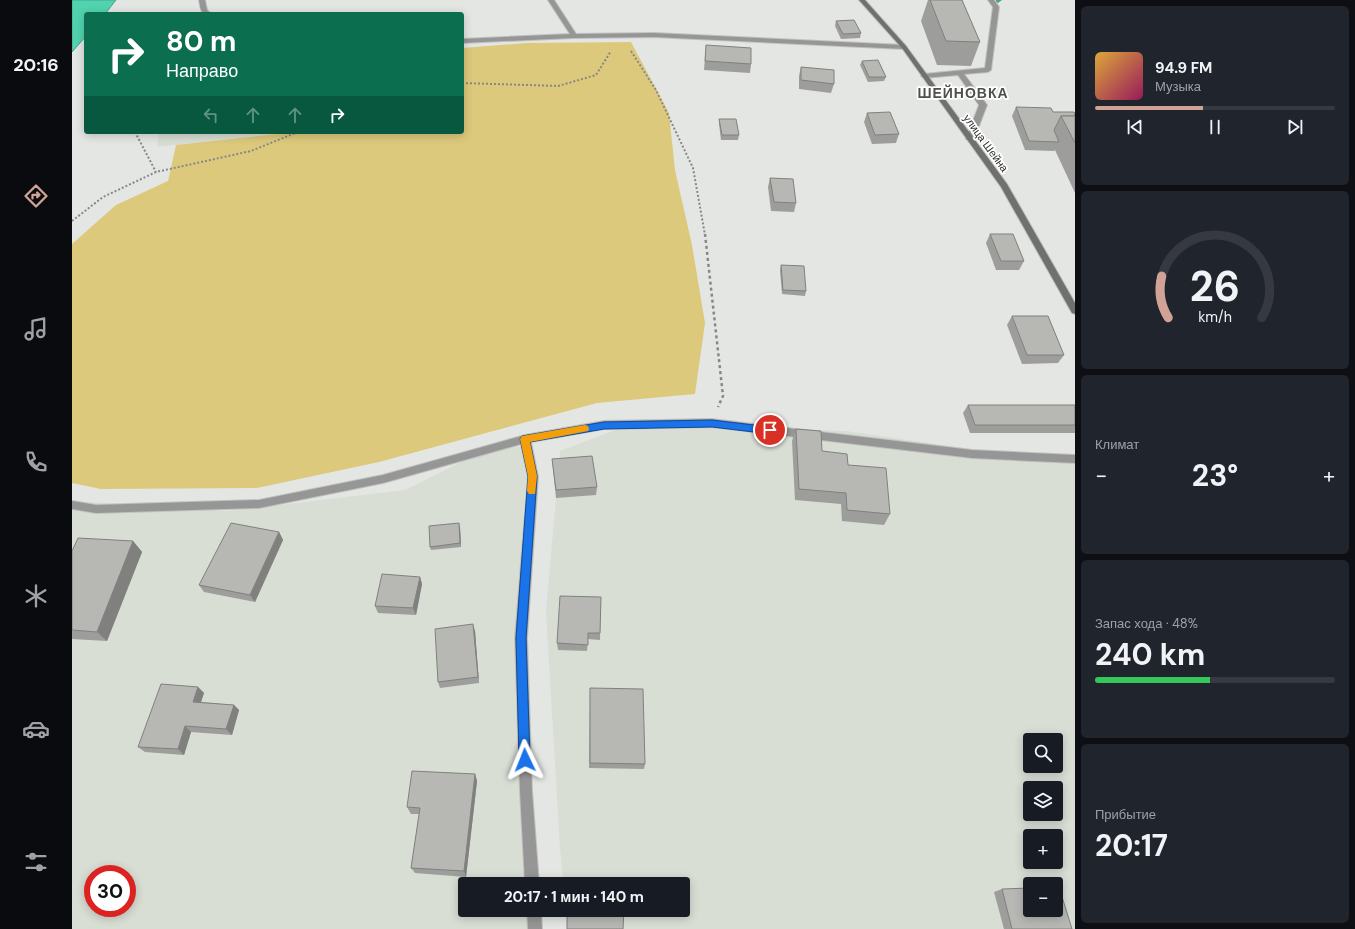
<!DOCTYPE html>
<html lang="ru">
<meta charset="utf-8">
<style>
body{margin:0;font-family:"DM Sans",sans-serif;background:#20242c;color:#f1f3f6;height:100vh;display:flex;flex-direction:column;font-size:15px;white-space:nowrap}
*{box-sizing:border-box;margin:0}
p{font-size:13px;color:#9ea1a6}
.icon{flex:none;width:22px;height:22px;fill:none;stroke:currentColor;stroke-width:2;stroke-linecap:round;stroke-linejoin:round}
.map{position:relative;flex:1;overflow:hidden}
.panel{display:flex;flex-direction:column;gap:6px;padding:6px;background:#0d0f14;width:280px}
.panel>*{flex:none}
.top-card{position:absolute;left:12px;top:12px;width:380px;height:122px;border-radius:4px;box-shadow:0 2px 10px #0003;background:#0b6e4f;color:#fff;overflow:hidden}
.fabs{position:absolute;left:951px;top:733px;display:grid;gap:8px}
.fabs a{display:grid;place-items:center;width:40px;height:40px;border-radius:4px;background:#171b24;box-shadow:0 2px 10px #0003;font-size:20px}
.speed{position:absolute;left:12px;top:865px;display:flex;gap:8px;font-size:20px;font-weight:700;text-align:center}
.speed>*{display:grid;place-content:center;width:52px;height:52px;border-radius:50%;background:#171b24;box-shadow:0 2px 10px #0003;line-height:1}
.speed .limit{border:6px solid #d22;background:#fff;color:#111}
.pin{position:absolute;display:grid;place-items:center;width:34px;height:34px;color:#fff;margin:-17px;border:2px solid #fff;border-radius:50%;box-shadow:0 1px 4px #0007}
.me{position:absolute;width:44px;margin:-22px;rotate:358deg;stroke-linejoin:round;filter:drop-shadow(0 0 3px #0008)}
.turn{display:flex;align-items:center;gap:14px;height:84px;padding:0 16px;font-size:18px}
.turn .icon{width:52px;height:52px;stroke-width:2.5}
.turn b{display:block;font-size:28px;line-height:34px}
.lanes{display:flex;align-items:center;height:38px;padding:0 16px;background:#0003;justify-content:center;gap:20px;direction:ltr}
.lanes .off{opacity:.35}
.big{font-size:30px;font-weight:700;line-height:1.1}
.panel .widget{flex:1;display:flex;flex-direction:column;justify-content:center;gap:6px;min-width:0;padding:0 14px;border-radius:6px;background:#20242c}
.panel .dial{align-items:center;gap:0}
.dial svg{height:104px;overflow:visible;fill:none;stroke:#363941;stroke-width:7;stroke-linecap:round;text-anchor:middle}
.dial text{fill:#f1f3f6;stroke:none}
.song{display:flex;align-items:center;gap:12px}
.cover{width:48px;height:48px;border-radius:6px;background:linear-gradient(135deg,hsl(40 70% 55%),hsl(330 70% 35%))}
.played{height:4px;border-radius:2px;background:linear-gradient(90deg,#d1a396 45%,#363941 45%)}
.keys{display:flex;justify-content:space-around;direction:ltr}
.heat{display:flex;justify-content:space-between;align-items:center;font-size:22px;direction:ltr}
.charge{height:6px;border-radius:3px;background:linear-gradient(90deg,#34c759 48%,#363941 0)}
.trip{position:absolute;left:386px;top:877px;width:232px;height:40px;border-radius:4px;background:#171b24;box-shadow:0 2px 10px #0003;font-weight:700;line-height:40px;text-align:center}
main{display:flex;flex:1;min-height:0}
.tab-bar{display:flex;flex-direction:column;width:72px;justify-content:space-around;align-items:center;background:#090b0e;color:#9ea1a6}
.tab-bar .icon{width:28px;height:28px}
.tab-bar .selected{color:#d1a396}
.tab-bar b{font-size:18px;color:#f1f3f6}
.map>svg:first-child{display:block}
</style>
<main>
<nav class="tab-bar">
<b>20:16</b>
<svg class="icon selected" aria-label="directions" viewBox="0 0 24 24"><path d="M12 3l9 9-9 9-9-9zM9 14v-3h6M13 9l2 2-2 2"/></svg>
<svg class="icon" aria-label="music" viewBox="0 0 24 24"><path d="M9 18V5l10-2v13"/><circle cx="6" cy="18" r="3"/><circle cx="16" cy="16" r="3"/></svg>
<svg class="icon" aria-label="phone" viewBox="0 0 24 24"><path d="M5 4h4l2 5-3 2q2 4 5 5l2-3 5 2v4C11 20 4 13 5 4z"/></svg>
<svg class="icon" aria-label="climate" viewBox="0 0 24 24"><path d="M12 3v18M4 7l16 10M4 17L20 7"/></svg>
<svg class="icon" aria-label="car" viewBox="0 0 24 24"><path d="M5 17H2v-5l4-1 3-4h7l3 4 3 1v5h-3M9 17h6M6 11h13"/><circle cx="7" cy="17" r="2"/><circle cx="17" cy="17" r="2"/></svg>
<svg class="icon" aria-label="filters" viewBox="0 0 24 24"><path d="M4 7h16M4 17h16"/><circle cx="9" cy="7" r="2"/><circle cx="15" cy="17" r="2"/></svg>
</nav>
<div class="map">
<svg width="1003" height="929" viewBox="0 0 1003 929">
<rect width="100%" height="100%" fill="#e4e6e3"/>
<!-- built -->
<g fill="#d8ded4" fill-rule="evenodd">
<polygon points="87,132 222,132 85,147"/>
<path d="M559,424L774,431L1003,464V929H496L494,910H611V884H492L488,849L474,612L488,451ZM958,740H984V766H958ZM958,788H984V814H958ZM958,836H984V862H958ZM958,884H984V910H958Z"/>
<path d="M459,446L455,593L461,884H393V910H461L462,929H0V501L156,511L333,490L415,449ZM21,874H55V908H21Z"/>
</g>
<!-- green -->
<polygon fill="#ddc97c" points="559,42 597,113 603,170 620,245 633,323 623,394 525,403 307,462 185,488 29,489 0,483 0,244 44,205 96,181 104,145 222,132 390,132 390,48 455,43"/>
<!-- water -->
<polygon fill="#52d3af" stroke="#48a389" points="0,0 44,0 33,14 14,14 14,36 0,52"/>
<g fill="none" stroke-linecap="round" stroke-linejoin="round">
<!-- stream -->
<polygon fill="#48a389" fill-rule="evenodd" points="924,0 930,0 926,3 924,2"/>
<!-- lane casing -->
<g stroke="#c0c2bf" stroke-width="2">
<polygon id="lane" points="916,0 922,0 927,7 919,70 916,72 892,74 915,105 902,139 898,141 894,139 907,105 886,75 852,78 849,76 852,74 913,68 921,7"/>
</g>
<!-- street casing -->
<g stroke="#c0c2bf" stroke-width="2">
<g id="street">
<path d="M127,0H133L135,10L139,14C128,14 129,10 127,0Z"/>
<polygon points="476,0 482,0 504,34 582,33 832,45 835,47 832,49 582,37 502,38 390,43 390,39 498,34"/>
<polygon points="640,419 900,450 1003,455 1003,463 900,458 640,427 532,429 459,442 466,477 455,638 460,791 467,884 453,884 448,791 443,638 456,477 449,444 311,483 187,508 24,513 0,509 0,501 24,505 187,500 311,475 453,435 532,421"/>
<polygon points="455,910 469,910 470,929 456,929"/>
</g>
</g>
<!-- secondary casing -->
<g stroke="#c0c2bf" stroke-width="2">
<polygon id="secondary" points="787,0 793,0 834,46 935,184 1003,303 1003,314 1000,313 929,187 830,48"/>
</g>
<!-- path-far1 -->
<g stroke="#878886" stroke-width="2" stroke-dasharray="2 2" stroke-linecap="butt">
<polyline points="559,51 584,90 621,168 633,235"/>
<polyline points="390,83 486,86 524,75 539,51"/>
<polyline points="63,132 84,172"/>
<polyline points="0,221 31,197 84,172 179,151 226,132"/>
</g>
<!-- path -->
<polyline stroke="#878886" stroke-width="2.5" stroke-dasharray="3 3" stroke-linecap="butt" points="633,234 651,396 646,407"/>
<!-- lane -->
<use href="#lane" fill="#959695" fill-rule="evenodd"/>
<!-- street -->
<use href="#street" fill="#959695" fill-rule="evenodd"/>
<!-- secondary -->
<use href="#secondary" fill="#6f716f" fill-rule="evenodd"/>
</g>
<!-- wall -->
<g fill="#9d9d9b">
<polygon points="856,0 890,0 908,42 899,66 865,65 849,21"/>
<polygon points="764,21 789,33 788,38 769,39 763,26"/>
<polygon points="634,45 679,64 678,73 632,70"/>
<polygon points="790,61 814,77 812,81 796,82 788,65"/>
<polygon points="729,67 762,84 759,93 727,89 727,76"/>
<polygon points="944,107 1003,115 1003,193 983,150 982,151 953,150 940,116"/>
<polygon points="795,113 827,134 824,143 800,144 792,122"/>
<polygon points="647,119 667,135 666,140 649,140 647,124"/>
<polygon points="698,178 724,203 722,212 699,211 696,187"/>
<polygon points="918,234 952,261 947,270 924,270 914,243"/>
<polygon points="709,265 734,291 733,296 710,294 708,270"/>
<polygon points="940,316 992,355 986,363 950,364 935,325"/>
<polygon points="896,405 1003,405 1003,433 898,433 891,413"/>
<polygon points="724,429 750,451 776,465 818,514 812,525 770,521 769,504 723,500 720,441"/>
<polygon points="480,459 525,487 524,495 484,498"/>
<polygon points="388,527 389,547 359,550 358,547"/>
<polygon points="207,532 211,540 183,602 132,592 127,585"/>
<polygon points="61,541 70,552 35,641 0,639 0,551"/>
<polygon points="348,577 350,584 344,615 306,613 303,606"/>
<polygon points="529,597 528,640 516,639 515,651 486,650 485,643"/>
<polygon points="403,631 407,683 368,688 366,682"/>
<polygon points="126,687 132,693 129,702 162,705 167,710 160,735 119,732 112,755 73,752 66,747"/>
<polygon points="518,688 573,764 572,769 517,768"/>
<polygon points="403,774 405,781 394,877 343,873 339,868 347,814 339,814 335,807"/>
<polygon points="930,889 1000,929 932,929 922,892"/>
</g>
<!-- shaded-wall -->
<g fill="#80807e">
<polygon points="387,523 388,527 389,547 388,543"/>
<polygon points="207,532 211,540 183,602 178,595"/>
<polygon points="61,541 70,552 35,641 25,632"/>
<polygon points="348,577 350,584 344,615 341,608"/>
<polygon points="401,624 403,631 407,683 406,677"/>
<polygon points="126,687 132,693 127,708 121,702"/>
<polygon points="162,705 167,710 160,735 154,729"/>
<polygon points="113,726 119,732 112,755 106,749"/>
<polygon points="403,774 405,781 394,877 392,871"/>
</g>
<!-- building -->
<g fill="#b7b7b4" stroke="#80807e">
<polygon points="858,0 890,0 908,42 874,41"/>
<polygon points="782,20 789,33 771,34 764,21"/>
<polygon points="634,45 679,48 679,64 633,61"/>
<polygon points="806,60 814,77 797,77 790,61"/>
<polygon points="729,67 762,70 762,84 729,80"/>
<polygon points="944,107 979,108 981,112 1002,112 1003,116 989,116 982,130 987,142 957,141"/>
<polygon points="818,112 827,134 803,135 795,113"/>
<polygon points="989,116 1003,116 1003,143"/>
<polygon points="647,119 664,119 667,135 650,135"/>
<polygon points="698,178 721,179 724,203 702,202"/>
<polygon points="918,234 941,234 952,261 929,261"/>
<polygon points="709,265 732,266 734,291 711,290"/>
<polygon points="940,316 976,316 992,355 955,355"/>
<polygon points="896,405 1003,405 1003,425 903,425"/>
<polygon points="724,429 749,431 750,451 775,454 776,465 814,468 818,514 775,510 774,493 727,489"/>
<polygon points="520,456 525,487 484,490 480,459"/>
<polygon points="159,523 207,532 178,595 127,585"/>
<polygon points="387,523 388,543 358,547 357,526"/>
<polygon points="6,538 61,541 25,632 0,630 0,551"/>
<polygon points="310,574 348,577 341,608 303,606"/>
<polygon points="488,596 529,597 528,633 516,633 516,645 485,643"/>
<polygon points="401,624 406,677 366,682 363,629"/>
<polygon points="89,684 126,687 121,702 162,705 154,729 113,726 106,749 66,747"/>
<polygon points="518,688 571,689 573,764 518,763"/>
<polygon points="340,771 403,774 392,871 339,868 348,808 335,807"/>
<polygon points="984,887 987,887 1000,929 940,929 930,889 958,888 958,910 984,910"/>
<polygon points="495,910 552,910 551,929 495,929"/>
</g>
<!-- route -->
<polygon fill="#1a73e8" stroke="#114b97" points="640,420 698,427 702,430 698,434 640,427 532,429 458,442 465,476 454,638 458,760 457,764 453,766 449,764 447,760 444,638 456,476 448,439 450,436 532,422"/>
<!-- slow -->
<polygon fill="#f59e0b" points="513,425 516,426 517,429 516,431 458,442 465,476 463,494 457,494 455,491 456,476 448,439 450,436"/>
<g text-anchor="middle" dominant-baseline="central" stroke-width="3.5" stroke-linejoin="round" paint-order="stroke">
<!-- far-street labels -->
<g font-size="11" fill="#323231" stroke="#fff">
<text transform="translate(914 143) rotate(54)">улица Шейна</text>
</g>
<!-- far-district labels -->
<g font-size="14" font-weight="bold" letter-spacing="1" fill="#4e504d" stroke="#fff">
<text x="891" y="93">ШЕЙНОВКА</text>
</g>
</g>
</svg>
<div class="fabs">
<a><svg class="icon" aria-label="search" viewBox="0 0 24 24"><circle cx="10" cy="10" r="6"/><path d="M15 15l6 6"/></svg></a>
<a><svg class="icon" aria-label="layers" viewBox="0 0 24 24"><path d="M12 4l9 5-9 5-9-5zM3 14l9 5 9-5"/></svg></a>
<a>+</a>
<a>−</a>
</div>
<div class="speed"><div class="limit">30</div></div>
<div class="pin" style="left:698px;top:430px;background:#d93025"><svg class="icon" aria-label="arrive" viewBox="0 0 24 24"><path d="M6 21V4h12l-3 4 3 4H6"/></svg></div>
<svg class="me" style="left:453px;top:760px" viewBox="-20 -20 40 40"><path d="M0-17L14 15 0 8-14 15z" fill="#1a73e8" stroke="#fff" stroke-width="4"/></svg>
<div class="trip">20:17 · 1 мин · 140 m</div>
<div class="top-card">
<div class="turn"><svg class="icon" aria-label="right" viewBox="0 0 24 24"><path d="M7 20v-9h11M14 6l5 5-5 5"/></svg><div><b>80 m</b>Направо</div></div>
<div class="lanes"><svg class="icon off" aria-label="left" viewBox="0 0 24 24"><path d="M17 20v-9H6M10 6l-5 5 5 5"/></svg><svg class="icon off" aria-label="ahead" viewBox="0 0 24 24"><path d="M12 20V5M6 11l6-6 6 6"/></svg><svg class="icon off" aria-label="ahead" viewBox="0 0 24 24"><path d="M12 20V5M6 11l6-6 6 6"/></svg><svg class="icon" aria-label="right" viewBox="0 0 24 24"><path d="M7 20v-9h11M14 6l5 5-5 5"/></svg></div>
</div>
</div>
<section class="panel">
<div class="widget">
<div class="song"><i class="cover"></i><div><b>94.9 FM</b><p>Музыка</p></div></div>
<div class="played"></div>
<div class="keys"><svg class="icon" aria-label="previous" viewBox="0 0 24 24"><path d="M18 5L8 12l10 7zM5 5v14"/></svg><svg class="icon" aria-label="pause" viewBox="0 0 24 24"><path d="M8 5v14M16 5v14"/></svg><svg class="icon" aria-label="next" viewBox="0 0 24 24"><path d="M6 5l10 7-10 7zM19 5v14"/></svg></div>
</div>
<div class="widget dial"><svg viewBox="0 0 100 80">
<path d="M14 69A42 42 0 1 1 86 69"/>
<path d="M14 69A42 42 0 0 1 9 37" stroke="#d1a396"/>
<text x="50" y="56" font-size="32" font-weight="700">26</text>
<text x="50" y="72" font-size="11">km/h</text>
</svg></div>
<div class="widget"><p>Климат</p>
<div class="heat"><a>−</a><b class="big">23°</b><a>+</a></div>
</div>
<div class="widget"><p>Запас хода · 48%</p><b class="big">240 km</b><div class="charge"></div></div>
<div class="widget"><p>Прибытие</p><b class="big">20:17</b></div>
</section>
</main>
